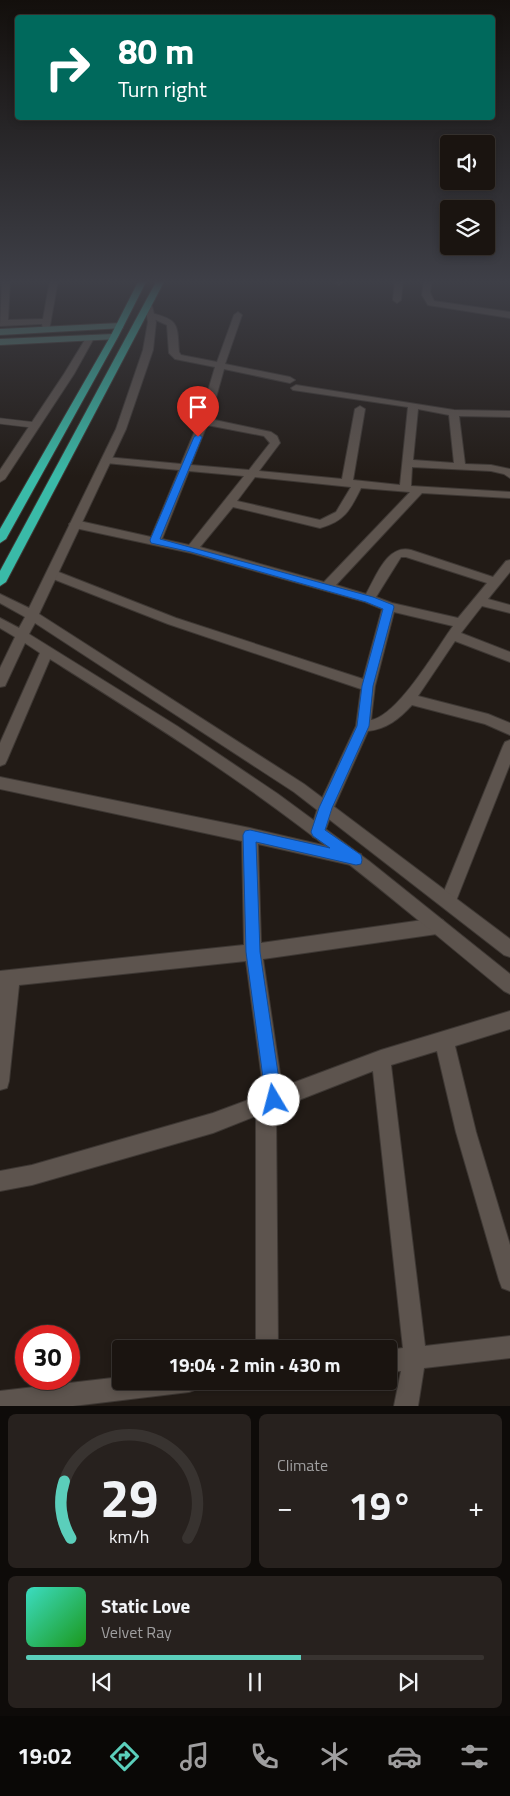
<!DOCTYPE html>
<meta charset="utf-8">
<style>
body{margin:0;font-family:"Titillium Web",sans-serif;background:#27211e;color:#f1f3f6;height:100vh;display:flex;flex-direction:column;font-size:19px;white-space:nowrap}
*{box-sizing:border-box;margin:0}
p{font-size:16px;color:#9f9e9f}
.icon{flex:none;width:28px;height:28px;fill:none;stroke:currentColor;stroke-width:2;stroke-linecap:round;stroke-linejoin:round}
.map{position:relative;height:1406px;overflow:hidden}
.side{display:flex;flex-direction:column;gap:8px;padding:8px;background:#0e0b09;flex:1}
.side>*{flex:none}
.hud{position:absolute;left:15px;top:15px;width:480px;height:105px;border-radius:5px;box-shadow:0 2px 8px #0003,0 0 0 1px #383330;background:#00695c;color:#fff;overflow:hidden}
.tools{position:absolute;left:440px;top:135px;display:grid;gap:10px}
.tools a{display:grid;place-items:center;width:55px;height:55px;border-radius:5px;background:#1a1410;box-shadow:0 2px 8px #0003,0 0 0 1px #383330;font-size:25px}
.speed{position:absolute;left:15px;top:1325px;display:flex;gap:10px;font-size:25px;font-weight:700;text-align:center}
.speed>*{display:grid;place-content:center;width:65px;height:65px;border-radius:50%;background:#1a1410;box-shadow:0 2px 8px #0003,0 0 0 1px #383330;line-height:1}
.speed .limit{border:8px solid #d22;background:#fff;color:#111}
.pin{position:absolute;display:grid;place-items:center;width:42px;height:42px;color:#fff;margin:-51px -21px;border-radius:50% 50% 50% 0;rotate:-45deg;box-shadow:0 0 5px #0007}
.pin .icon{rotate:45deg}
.me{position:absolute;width:55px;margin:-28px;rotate:352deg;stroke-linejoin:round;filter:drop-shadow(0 0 4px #0008)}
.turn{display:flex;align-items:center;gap:18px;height:105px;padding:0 20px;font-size:22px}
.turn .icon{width:65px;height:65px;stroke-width:2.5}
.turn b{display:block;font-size:35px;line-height:42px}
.big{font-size:38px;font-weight:700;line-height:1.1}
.side .card{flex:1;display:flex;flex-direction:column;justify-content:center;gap:8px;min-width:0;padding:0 18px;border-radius:8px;background:#27211e}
.side .dial{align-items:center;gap:0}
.dial svg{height:130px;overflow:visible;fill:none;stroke:#383330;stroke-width:7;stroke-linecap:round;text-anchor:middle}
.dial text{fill:#f1f3f6;stroke:none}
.song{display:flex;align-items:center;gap:15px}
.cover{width:60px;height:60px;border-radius:8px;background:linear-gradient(135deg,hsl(170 70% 55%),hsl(120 70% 35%))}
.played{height:5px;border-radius:2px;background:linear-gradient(90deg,#5bcebb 60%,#383330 60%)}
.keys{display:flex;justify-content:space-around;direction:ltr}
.heat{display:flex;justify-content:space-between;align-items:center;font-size:28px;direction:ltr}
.side .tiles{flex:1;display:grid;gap:8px;grid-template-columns:1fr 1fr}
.card:last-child{grid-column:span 2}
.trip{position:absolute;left:112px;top:1340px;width:285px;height:50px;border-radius:5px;background:#1a1410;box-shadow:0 2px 8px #0003,0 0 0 1px #383330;font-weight:700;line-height:50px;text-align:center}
.dock{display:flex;height:80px;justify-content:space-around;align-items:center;background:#0a0806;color:#9f9e9f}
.dock .icon{width:35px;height:35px}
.dock .current{color:#5bcebb}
.dock b{font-size:22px;color:#f1f3f6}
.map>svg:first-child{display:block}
</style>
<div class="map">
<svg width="510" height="1406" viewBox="0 0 510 1406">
<rect width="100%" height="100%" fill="#221b16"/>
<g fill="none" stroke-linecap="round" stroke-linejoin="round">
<!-- service casing -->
<g stroke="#3e3834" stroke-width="7">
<polyline id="service" points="0,421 34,425"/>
</g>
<!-- minor casing -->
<g stroke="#3e3834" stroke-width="2">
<g id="minor">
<polygon points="2,280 10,280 8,320 43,319 50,280 58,280 49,331 43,331 42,324 0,326"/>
<polygon points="337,280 345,280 339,285 335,283"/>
<polygon points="395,280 403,280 401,300 397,303 393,300"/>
<polygon points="424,280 432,280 430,292 434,301 510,312 510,318 428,305 422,295"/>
<path d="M238,312L242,315L225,364L290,377L295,380L290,383L224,369L210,419L271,432L277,436L280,443L259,471L342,479L355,409L360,406L365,409L353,480L400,485L408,407L293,390L291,388L296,385L454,410L510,411V417L459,416L465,464L491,465L510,469V478L504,474L491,471L412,467L411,486L510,492V498L422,493L336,585L366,594C376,577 387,544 411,550L493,577L506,561L510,560V572L488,599L510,605V613L482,606L461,633L510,652V662L455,641L418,696L488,714L510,723V735L485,724L412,705C399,719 387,729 368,731L334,807L323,837L318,839L313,837L310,832L318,807L356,726L361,689L168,624L48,577L46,574L52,570L56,571L176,618L363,679L382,609L365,602L191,553L75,528L69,524L75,520L151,537L179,470L106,463L101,460L106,457L181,464L199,421L215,367L175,359L169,353L167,325L147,316L151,313C180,320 177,325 179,352L181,355L217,362L234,315ZM418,409L449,415L454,463L413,460ZM207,425L264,436L270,443L249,470L191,465ZM189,471L244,476L189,545L162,539ZM255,477L351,487L336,512L320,520L237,501ZM361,488L410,492L324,582L200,547L233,507L320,528C345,521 350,510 361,488ZM401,557H406L487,583L458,618L392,603L376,597ZM394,612L453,626C437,648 398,716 371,720L375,686Z"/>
<polygon points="510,740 510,764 456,901 454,906 448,908 442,906 440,901 503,746 505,742"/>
<polygon points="0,777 250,828 361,854 363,859 361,864 355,866 258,844 261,943 437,918 443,920 445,926 443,932 437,934 263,959 282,1087 381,1050 510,1011 510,1029 455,1046 476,1132 510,1245 510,1291 502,1288 499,1280 456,1132 437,1051 391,1065 425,1346 510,1336 510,1358 424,1368 418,1406 394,1406 401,1371 389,1372 389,1350 403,1348 373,1071 276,1109 278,1349 256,1349 256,1116 213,1133 32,1185 0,1191 0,1171 32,1165 213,1113 264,1094 246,961 19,985 9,1081 7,1088 0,1090 0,971 244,945 242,841 0,789"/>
<polygon points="121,1377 121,1381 200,1381 197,1389 189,1392 73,1406 0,1406 0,1391"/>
</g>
</g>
<!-- tertiary casing -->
<g stroke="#3e3834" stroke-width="2">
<g id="tertiary">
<path d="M145,304L152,306L156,322L153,350L126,429L39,614L304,784L510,939V957L504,955L294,792L35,623L29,634L177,726L278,794L369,861L510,974V994L504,991C436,935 369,878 298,825C219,765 134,712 50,659L7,760L5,764L0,766V743L40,653L25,643L5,686L0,687V668L15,637L0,628V618L19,628L25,617L0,603V594L29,608L116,429L143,350L148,322Z"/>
<polygon points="90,335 94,338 74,374 5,479 0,482 0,470 64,374 86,338"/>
</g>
</g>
<!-- secondary casing -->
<g stroke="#3e3834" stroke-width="2">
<g id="secondary">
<polygon points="120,323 123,324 123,328 0,335 0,329"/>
<polygon points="114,334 117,335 117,339 0,345 0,339"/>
</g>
</g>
<!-- trunk casing -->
<g stroke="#3e3834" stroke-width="2">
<g id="trunk">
<polygon points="139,280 147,280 118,337 6,539 0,543 0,529 110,337"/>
<polygon points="157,280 165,280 6,582 0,586 0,571"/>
</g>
</g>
<!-- service -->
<use href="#service" stroke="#5d544e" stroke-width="5.5"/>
<!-- minor -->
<use href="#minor" fill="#5d544e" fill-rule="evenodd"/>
<!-- tertiary -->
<use href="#tertiary" fill="#5d544e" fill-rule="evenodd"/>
<!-- secondary -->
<use href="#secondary" fill="#507a70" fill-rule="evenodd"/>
<!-- trunk -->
<use href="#trunk" fill="#3abaa8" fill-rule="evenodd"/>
</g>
<!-- sky -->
<linearGradient id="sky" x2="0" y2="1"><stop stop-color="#130f0c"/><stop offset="0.59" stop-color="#3e3f47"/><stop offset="1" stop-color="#3e3f47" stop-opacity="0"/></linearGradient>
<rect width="510" height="477" fill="url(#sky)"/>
<!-- route -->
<polygon fill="#1a73e8" stroke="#114b97" points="198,434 202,437 160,539 373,597 393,605 394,607 373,686 369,726 332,808 325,830 361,855 362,860 361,864 356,865 256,842 260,952 282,1100 280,1105 274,1108 269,1105 266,1100 246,952 243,835 245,831 250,830 330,848 313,836 311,832 319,808 357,726 362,686 383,609 366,602 191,552 151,543 150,540 194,437"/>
</svg>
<div class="tools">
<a><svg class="icon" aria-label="sound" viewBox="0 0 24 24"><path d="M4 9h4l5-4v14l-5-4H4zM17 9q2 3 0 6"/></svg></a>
<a><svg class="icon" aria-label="layers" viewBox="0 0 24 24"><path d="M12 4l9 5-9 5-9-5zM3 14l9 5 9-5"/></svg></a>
</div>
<div class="speed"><div class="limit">30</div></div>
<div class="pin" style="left:198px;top:437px;background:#d93025"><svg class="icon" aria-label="arrive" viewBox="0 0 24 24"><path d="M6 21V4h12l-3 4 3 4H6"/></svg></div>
<svg class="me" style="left:274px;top:1100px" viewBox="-20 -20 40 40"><circle r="19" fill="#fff"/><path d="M0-13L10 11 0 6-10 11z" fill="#1a73e8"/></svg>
<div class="trip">19:04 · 2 min · 430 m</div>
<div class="hud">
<div class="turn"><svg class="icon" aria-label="right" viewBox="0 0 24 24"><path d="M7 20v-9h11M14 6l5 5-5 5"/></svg><div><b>80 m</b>Turn right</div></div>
</div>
</div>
<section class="side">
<div class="tiles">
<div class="card dial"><svg viewBox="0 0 100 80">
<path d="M14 69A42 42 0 1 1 86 69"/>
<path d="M14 69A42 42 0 0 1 10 34" stroke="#5bcebb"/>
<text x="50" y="56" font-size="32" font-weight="700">29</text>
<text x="50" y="72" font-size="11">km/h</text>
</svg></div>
<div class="card"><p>Climate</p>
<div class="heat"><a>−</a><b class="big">19°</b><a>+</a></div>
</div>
<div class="card">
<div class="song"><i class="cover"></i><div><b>Static Love</b><p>Velvet Ray</p></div></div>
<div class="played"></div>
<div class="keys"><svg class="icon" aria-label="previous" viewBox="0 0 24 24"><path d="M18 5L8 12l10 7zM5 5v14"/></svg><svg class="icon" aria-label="pause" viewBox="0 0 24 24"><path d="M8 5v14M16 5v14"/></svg><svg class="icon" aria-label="next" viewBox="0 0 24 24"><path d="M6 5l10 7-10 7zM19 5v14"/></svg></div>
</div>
</div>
</section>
<nav class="dock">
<b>19:02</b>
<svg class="icon current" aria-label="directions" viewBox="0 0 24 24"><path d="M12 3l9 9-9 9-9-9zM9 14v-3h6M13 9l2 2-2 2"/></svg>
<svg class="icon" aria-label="music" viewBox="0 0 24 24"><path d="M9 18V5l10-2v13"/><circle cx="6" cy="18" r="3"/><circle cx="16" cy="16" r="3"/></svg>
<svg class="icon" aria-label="phone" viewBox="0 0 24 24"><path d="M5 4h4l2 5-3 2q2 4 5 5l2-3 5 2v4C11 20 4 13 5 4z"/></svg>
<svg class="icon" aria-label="climate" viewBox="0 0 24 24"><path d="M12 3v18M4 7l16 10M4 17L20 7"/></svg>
<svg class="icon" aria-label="car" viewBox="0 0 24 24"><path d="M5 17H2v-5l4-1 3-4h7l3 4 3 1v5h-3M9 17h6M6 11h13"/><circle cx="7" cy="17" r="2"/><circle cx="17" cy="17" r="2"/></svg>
<svg class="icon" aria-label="filters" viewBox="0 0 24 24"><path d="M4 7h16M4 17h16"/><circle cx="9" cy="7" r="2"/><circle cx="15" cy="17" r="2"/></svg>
</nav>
